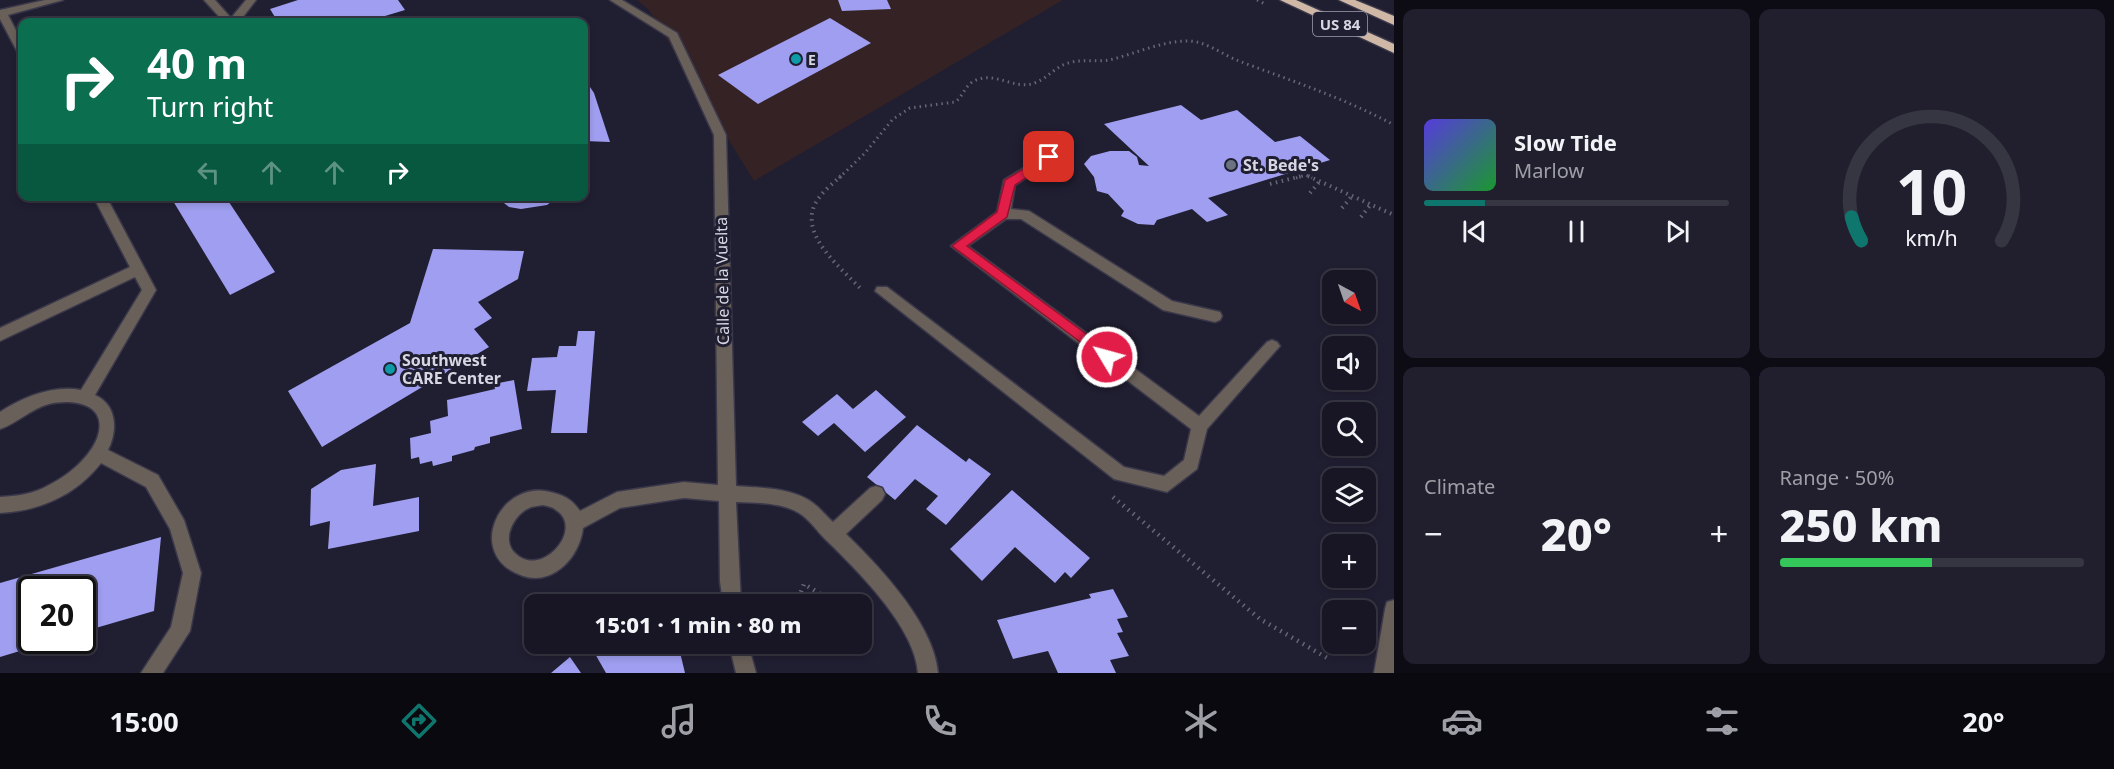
<!DOCTYPE html>
<meta charset="utf-8">
<style>
body{margin:0;font-family:"Noto Sans",sans-serif;background:#211f2d;color:#f1f3f6;height:100vh;display:flex;flex-direction:column;font-size:22px;white-space:nowrap}
*{box-sizing:border-box;margin:0}
p{font-size:20px;color:#9f9fa7}
.icon{flex:none;width:33px;height:33px;fill:none;stroke:currentColor;stroke-width:2;stroke-linecap:round;stroke-linejoin:round}
.map{position:relative;flex:1;overflow:hidden}
.sheet{display:flex;flex-direction:column;gap:9px;padding:9px;background:#0d0c14;width:720px}
.sheet>*{flex:none}
.top-card{position:absolute;left:18px;top:18px;width:570px;height:183px;border-radius:12px;box-shadow:0 3px 9px #0003,0 0 0 2px #363542;background:#0b6e4f;color:#fff;overflow:hidden}
.needle{width:39px;rotate:140deg}
.tools{position:absolute;left:1322px;top:270px;display:grid;gap:12px}
.tools a{display:grid;place-items:center;width:54px;height:54px;border-radius:12px;background:#181625;box-shadow:0 3px 9px #0003,0 0 0 2px #363542;font-size:30px}
.speed{position:absolute;left:18px;top:576px;display:flex;gap:12px;font-size:30px;font-weight:700;text-align:center}
.speed>*{display:grid;place-content:center;width:78px;height:78px;border-radius:50%;background:#181625;box-shadow:0 3px 9px #0003,0 0 0 2px #363542;line-height:1}
.speed .limit{border:3px solid #111;border-radius:9px;background:#fff;color:#111}
.pin{position:absolute;display:grid;place-items:center;width:51px;height:51px;color:#fff;margin:-26px;border-radius:12px;box-shadow:0 3px 9px #0006}
.me{position:absolute;width:66px;margin:-33px;rotate:307deg;stroke-linejoin:round;filter:drop-shadow(0 0 4px #0008)}
.turn{display:flex;align-items:center;gap:21px;height:126px;padding:0 30px;font-size:27px}
.turn .icon{width:78px;height:78px;stroke-width:2.5}
.turn b{display:block;font-size:42px;line-height:51px}
.lanes{display:flex;align-items:center;height:57px;padding:0 30px;background:#0003;justify-content:center;gap:30px;direction:ltr}
.lanes .off{opacity:.35}
.big{font-size:45px;font-weight:800;line-height:1.1}
.sheet .card{flex:1;display:flex;flex-direction:column;justify-content:center;gap:9px;min-width:0;padding:0 21px;border-radius:12px;background:#211f2d}
.sheet .dial{align-items:center;gap:0}
.dial svg{height:156px;overflow:visible;fill:none;stroke:#363542;stroke-width:7;stroke-linecap:round;text-anchor:middle}
.dial text{fill:#f1f3f6;stroke:none}
.song{display:flex;align-items:center;gap:18px}
.cover{width:72px;height:72px;border-radius:9px;background:linear-gradient(135deg,hsl(250 70% 55%),hsl(130 70% 35%))}
.played{height:6px;border-radius:3px;background:linear-gradient(90deg,#0f766e 20%,#363542 20%)}
.keys{display:flex;justify-content:space-around;direction:ltr}
.heat{display:flex;justify-content:space-between;align-items:center;font-size:33px;direction:ltr}
.charge{height:9px;border-radius:4px;background:linear-gradient(90deg,#34c759 50%,#363542 0)}
.sheet .tiles{flex:1;display:grid;gap:9px;grid-template-columns:repeat(2,1fr)}
.trip{position:absolute;left:524px;top:594px;width:348px;height:60px;border-radius:12px;background:#181625;box-shadow:0 3px 9px #0003,0 0 0 2px #363542;font-weight:800;line-height:60px;text-align:center}
.dock{display:flex;height:96px;justify-content:space-around;align-items:center;background:#0a090f;color:#9f9fa7}
.dock .icon{width:42px;height:42px}
.dock .active{color:#0f766e}
.dock b{font-size:27px;color:#f1f3f6}
main{display:flex;flex:1;min-height:0}
.map>svg:first-child{display:block}
</style>
<main>
<div class="map">
<svg width="1394" height="673" viewBox="0 0 1394 673">
<rect width="100%" height="100%" fill="#201e31"/>
<!-- commercial -->
<polygon fill="#352225" points="637,0 1063,0 754,181 648,9"/>
<!-- building -->
<g fill="#9f9ef0">
<polygon points="298,0 398,0 405,10 365,22 278,22 270,9"/>
<polygon points="838,0 887,0 891,9 842,11"/>
<polygon points="830,18 871,43 758,104 718,75"/>
<polygon points="584,78 594,93 610,142 584,141"/>
<polygon points="1181,105 1201,120 1237,110 1275,142 1300,136 1330,160 1208,198 1228,215 1207,222 1192,209 1157,220 1154,225 1138,224 1121,216 1124,211 1108,194 1097,191 1094,177 1084,164 1091,156 1110,151 1129,151 1137,157 1139,165 1149,166 1104,124"/>
<polygon points="170,196 225,196 275,272 230,295"/>
<polygon points="495,196 559,196 547,205 521,209 509,207"/>
<polygon points="433,249 524,251 518,279 478,302 492,318 474,329 489,347 322,447 288,391 410,323"/>
<polygon points="578,331 595,331 587,433 551,433 556,390 527,391 532,358 557,357 559,346 576,346"/>
<polygon points="514,380 522,429 490,437 490,443 475,447 474,450 452,456 452,461 433,466 432,461 420,464 419,457 411,459 410,438 431,433 430,421 448,416 447,400 495,389 494,384"/>
<polygon points="876,390 906,417 865,452 834,423 818,436 802,422 837,394 853,409"/>
<polygon points="917,425 966,462 969,458 991,474 946,525 926,509 938,496 915,479 895,500 867,477"/>
<polygon points="376,464 373,506 419,497 419,531 328,549 330,521 310,526 311,489 341,470"/>
<polygon points="1012,490 1090,558 1071,578 1065,572 1055,583 1015,547 982,581 950,549"/>
<polygon points="161,537 154,611 82,632 82,590 32,590 32,640 53,641 0,657 0,583"/>
<polygon points="1113,589 1128,617 1117,619 1123,632 1117,633 1129,656 1110,660 1116,673 1058,673 1048,651 1013,659 997,620 1091,598 1089,594"/>
<polygon points="667,597 669,604 647,604"/>
<polygon points="608,644 678,644 685,673 606,673 594,652"/>
<polygon points="570,657 581,673 551,673"/>
</g>
<g fill="none" stroke-linecap="round" stroke-linejoin="round">
<!-- minor casing -->
<g stroke="#3a384a" stroke-width="3">
<g id="minor">
<polygon points="45,0 63,0 8,15 22,42 22,54 18,53 0,19 0,10"/>
<polygon points="204,0 215,0 231,18 246,0 256,0 239,22 224,22"/>
<path d="M610,0H622L677,33L726,135L736,486C760,488 792,487 813,503C820,508 826,516 833,522L870,488L876,486L882,488L885,494L882,500L846,534C880,567 934,624 938,673H918C915,627 857,570 825,539C817,531 809,519 799,513C781,502 756,503 736,502L741,604H723L720,581L719,501L684,498L620,508L583,528C580,556 554,586 523,576C462,556 501,475 554,493C566,496 573,501 580,511L617,492L684,482L718,485L714,135L669,37ZM543,505C547,506 553,507 556,510C586,529 539,582 513,551C502,537 515,514 529,508C533,506 539,506 543,505Z"/>
<polygon points="1068,141 1072,142 1072,148 1015,185 1011,209 1029,211 1172,301 1220,312 1222,316 1220,320 1215,322 1163,310 1021,219 1006,219 968,246 1199,416 1267,342 1272,340 1277,342 1280,346 1207,429 1197,469 1167,492 1114,479 875,291 877,287 887,287 1124,467 1164,476 1184,460 1191,429 951,246 997,212 1004,180"/>
<path d="M93,196H106L156,290L95,395C117,405 118,430 108,450L158,475L184,520L201,573L190,631L163,673H141L171,627L183,573L170,529L146,487L101,463C76,495 40,511 0,513V497C17,496 34,494 49,485C67,476 87,460 96,441C111,405 76,398 49,404C30,409 18,423 0,429V412C23,397 53,385 81,390L142,290L135,277L0,341V328L130,267Z"/>
<polygon points="1394,600 1394,673 1374,673 1385,609 1387,602"/>
<polygon points="729,644 748,644 756,673 736,673"/>
</g>
</g>
<!-- highway casing -->
<g stroke="#3a384a" stroke-width="3">
<g id="highway">
<polygon points="1280,0 1296,0 1394,44 1394,53"/>
<polygon points="1339,0 1355,0 1394,16 1394,25"/>
</g>
</g>
<!-- path-far2 -->
<g stroke="#676576" stroke-width="3" stroke-dasharray="1.5 4" stroke-linecap="butt">
<polyline points="1257,0 1265,4"/>
<path d="M839,178L865,153L893,119L910,108L955,102C964,96 965,84 976,80C997,71 1016,92 1037,82C1048,77 1057,66 1068,63C1081,59 1096,62 1109,60C1135,54 1161,41 1188,41C1206,41 1223,55 1239,61C1292,81 1344,98 1394,125"/>
<polyline points="1296,178 1306,175 1312,178"/>
</g>
<!-- path-far1 -->
<g stroke="#676576" stroke-width="4" stroke-dasharray="1.5 4.5" stroke-linecap="butt">
<path d="M841,176C831,185 817,196 813,209C804,239 842,269 860,288"/>
<polyline points="1308,176 1394,215"/>
<polyline points="1270,184 1302,176"/>
<polyline points="1310,193 1320,181"/>
<polyline points="1342,208 1352,196"/>
<polyline points="1361,217 1371,204"/>
</g>
<!-- path -->
<g stroke="#676576" stroke-width="4.5" stroke-dasharray="1.5 5" stroke-linecap="butt">
<polyline points="1113,497 1260,619 1329,659"/>
<polyline points="796,604 804,584 837,604"/>
<polyline points="835,644 836,648 850,649 852,644"/>
</g>
<!-- minor -->
<use href="#minor" fill="#696059" fill-rule="evenodd"/>
<!-- highway -->
<use href="#highway" fill="#d0b8a6" fill-rule="evenodd"/>
</g>
<!-- route -->
<polygon fill="#e11d48" stroke="#92132f" stroke-width="1.5" points="1049,154 1053,155 1053,160 1015,185 1007,217 967,246 1112,353 1114,357 1112,361 1107,362 952,246 997,212 1005,180"/>
<!-- markers -->
<g fill="#0f9aa8" stroke="#201e31" stroke-width="2">
<circle cx="796" cy="59" r="6"/>
<circle cx="390" cy="369" r="6"/>
</g>
<circle fill="#6b7280" stroke="#201e31" stroke-width="2" cx="1231" cy="165" r="6"/>
<g text-anchor="middle" dominant-baseline="central" stroke-width="6" stroke-linejoin="round" paint-order="stroke">
<!-- far-poi labels -->
<g font-size="14" font-weight="bold" fill="#d7d6e3" stroke="#201e31" text-anchor="start">
<text x="808" y="59">E</text>
</g>
<!-- shield labels -->
<rect fill="#201e31" stroke="#a09fae" stroke-width="1.5" x="1313" y="12" width="54" height="24" rx="4.5"/>
<g font-size="15" font-weight="bold" fill="#d7d6e3">
<text x="1340" y="24">US 84</text>
</g>
<!-- poi labels -->
<g font-size="16" font-weight="bold" fill="#d7d6e3" stroke="#201e31" text-anchor="start">
<text x="1243" y="165">St. Bede's</text>
<text x="402" y="360">Southwest<tspan x="402" dy="18">CARE Center</tspan></text>
</g>
<!-- street labels -->
<g font-size="16" fill="#d7d6e3" stroke="#201e31">
<text transform="translate(722 281) rotate(-91)">Calle de la Vuelta</text>
</g>
</g>
</svg>
<div class="tools">
<a><svg class="needle" viewBox="-14 -14 28 28"><path d="M0-13l5 13h-10z" fill="#e53935"/><path d="M0 13l5-13h-10z" fill="#9f9fa7"/></svg></a>
<a><svg class="icon" aria-label="sound" viewBox="0 0 24 24"><path d="M4 9h4l5-4v14l-5-4H4zM17 9q2 3 0 6"/></svg></a>
<a><svg class="icon" aria-label="search" viewBox="0 0 24 24"><circle cx="10" cy="10" r="6"/><path d="M15 15l6 6"/></svg></a>
<a><svg class="icon" aria-label="layers" viewBox="0 0 24 24"><path d="M12 4l9 5-9 5-9-5zM3 14l9 5 9-5"/></svg></a>
<a>+</a>
<a>−</a>
</div>
<div class="speed"><div class="limit">20</div></div>
<div class="pin" style="left:1049px;top:157px;background:#d93025"><svg class="icon" aria-label="arrive" viewBox="0 0 24 24"><path d="M6 21V4h12l-3 4 3 4H6"/></svg></div>
<svg class="me" style="left:1107px;top:357px" viewBox="-20 -20 40 40"><circle r="17" fill="#e11d48" stroke="#fff" stroke-width="3"/><path d="M0-11L8 9 0 5-8 9z" fill="#fff"/></svg>
<div class="trip">15:01 · 1 min · 80 m</div>
<div class="top-card">
<div class="turn"><svg class="icon" aria-label="right" viewBox="0 0 24 24"><path d="M7 20v-9h11M14 6l5 5-5 5"/></svg><div><b>40 m</b>Turn right</div></div>
<div class="lanes"><svg class="icon off" aria-label="left" viewBox="0 0 24 24"><path d="M17 20v-9H6M10 6l-5 5 5 5"/></svg><svg class="icon off" aria-label="ahead" viewBox="0 0 24 24"><path d="M12 20V5M6 11l6-6 6 6"/></svg><svg class="icon off" aria-label="ahead" viewBox="0 0 24 24"><path d="M12 20V5M6 11l6-6 6 6"/></svg><svg class="icon" aria-label="right" viewBox="0 0 24 24"><path d="M7 20v-9h11M14 6l5 5-5 5"/></svg></div>
</div>
</div>
<section class="sheet">
<div class="tiles">
<div class="card">
<div class="song"><i class="cover"></i><div><b>Slow Tide</b><p>Marlow</p></div></div>
<div class="played"></div>
<div class="keys"><svg class="icon" aria-label="previous" viewBox="0 0 24 24"><path d="M18 5L8 12l10 7zM5 5v14"/></svg><svg class="icon" aria-label="pause" viewBox="0 0 24 24"><path d="M8 5v14M16 5v14"/></svg><svg class="icon" aria-label="next" viewBox="0 0 24 24"><path d="M6 5l10 7-10 7zM19 5v14"/></svg></div>
</div>
<div class="card dial"><svg viewBox="0 0 100 80">
<path d="M14 69A42 42 0 1 1 86 69"/>
<path d="M14 69A42 42 0 0 1 9 57" stroke="#0f766e"/>
<text x="50" y="56" font-size="32" font-weight="700">10</text>
<text x="50" y="72" font-size="11">km/h</text>
</svg></div>
<div class="card"><p>Climate</p>
<div class="heat"><a>−</a><b class="big">20°</b><a>+</a></div>
</div>
<div class="card"><p>Range · 50%</p><b class="big">250 km</b><div class="charge"></div></div>
</div>
</section>
</main>
<nav class="dock">
<b>15:00</b>
<svg class="icon active" aria-label="directions" viewBox="0 0 24 24"><path d="M12 3l9 9-9 9-9-9zM9 14v-3h6M13 9l2 2-2 2"/></svg>
<svg class="icon" aria-label="music" viewBox="0 0 24 24"><path d="M9 18V5l10-2v13"/><circle cx="6" cy="18" r="3"/><circle cx="16" cy="16" r="3"/></svg>
<svg class="icon" aria-label="phone" viewBox="0 0 24 24"><path d="M5 4h4l2 5-3 2q2 4 5 5l2-3 5 2v4C11 20 4 13 5 4z"/></svg>
<svg class="icon" aria-label="climate" viewBox="0 0 24 24"><path d="M12 3v18M4 7l16 10M4 17L20 7"/></svg>
<svg class="icon" aria-label="car" viewBox="0 0 24 24"><path d="M5 17H2v-5l4-1 3-4h7l3 4 3 1v5h-3M9 17h6M6 11h13"/><circle cx="7" cy="17" r="2"/><circle cx="17" cy="17" r="2"/></svg>
<svg class="icon" aria-label="filters" viewBox="0 0 24 24"><path d="M4 7h16M4 17h16"/><circle cx="9" cy="7" r="2"/><circle cx="15" cy="17" r="2"/></svg>
<b>20°</b>
</nav>
